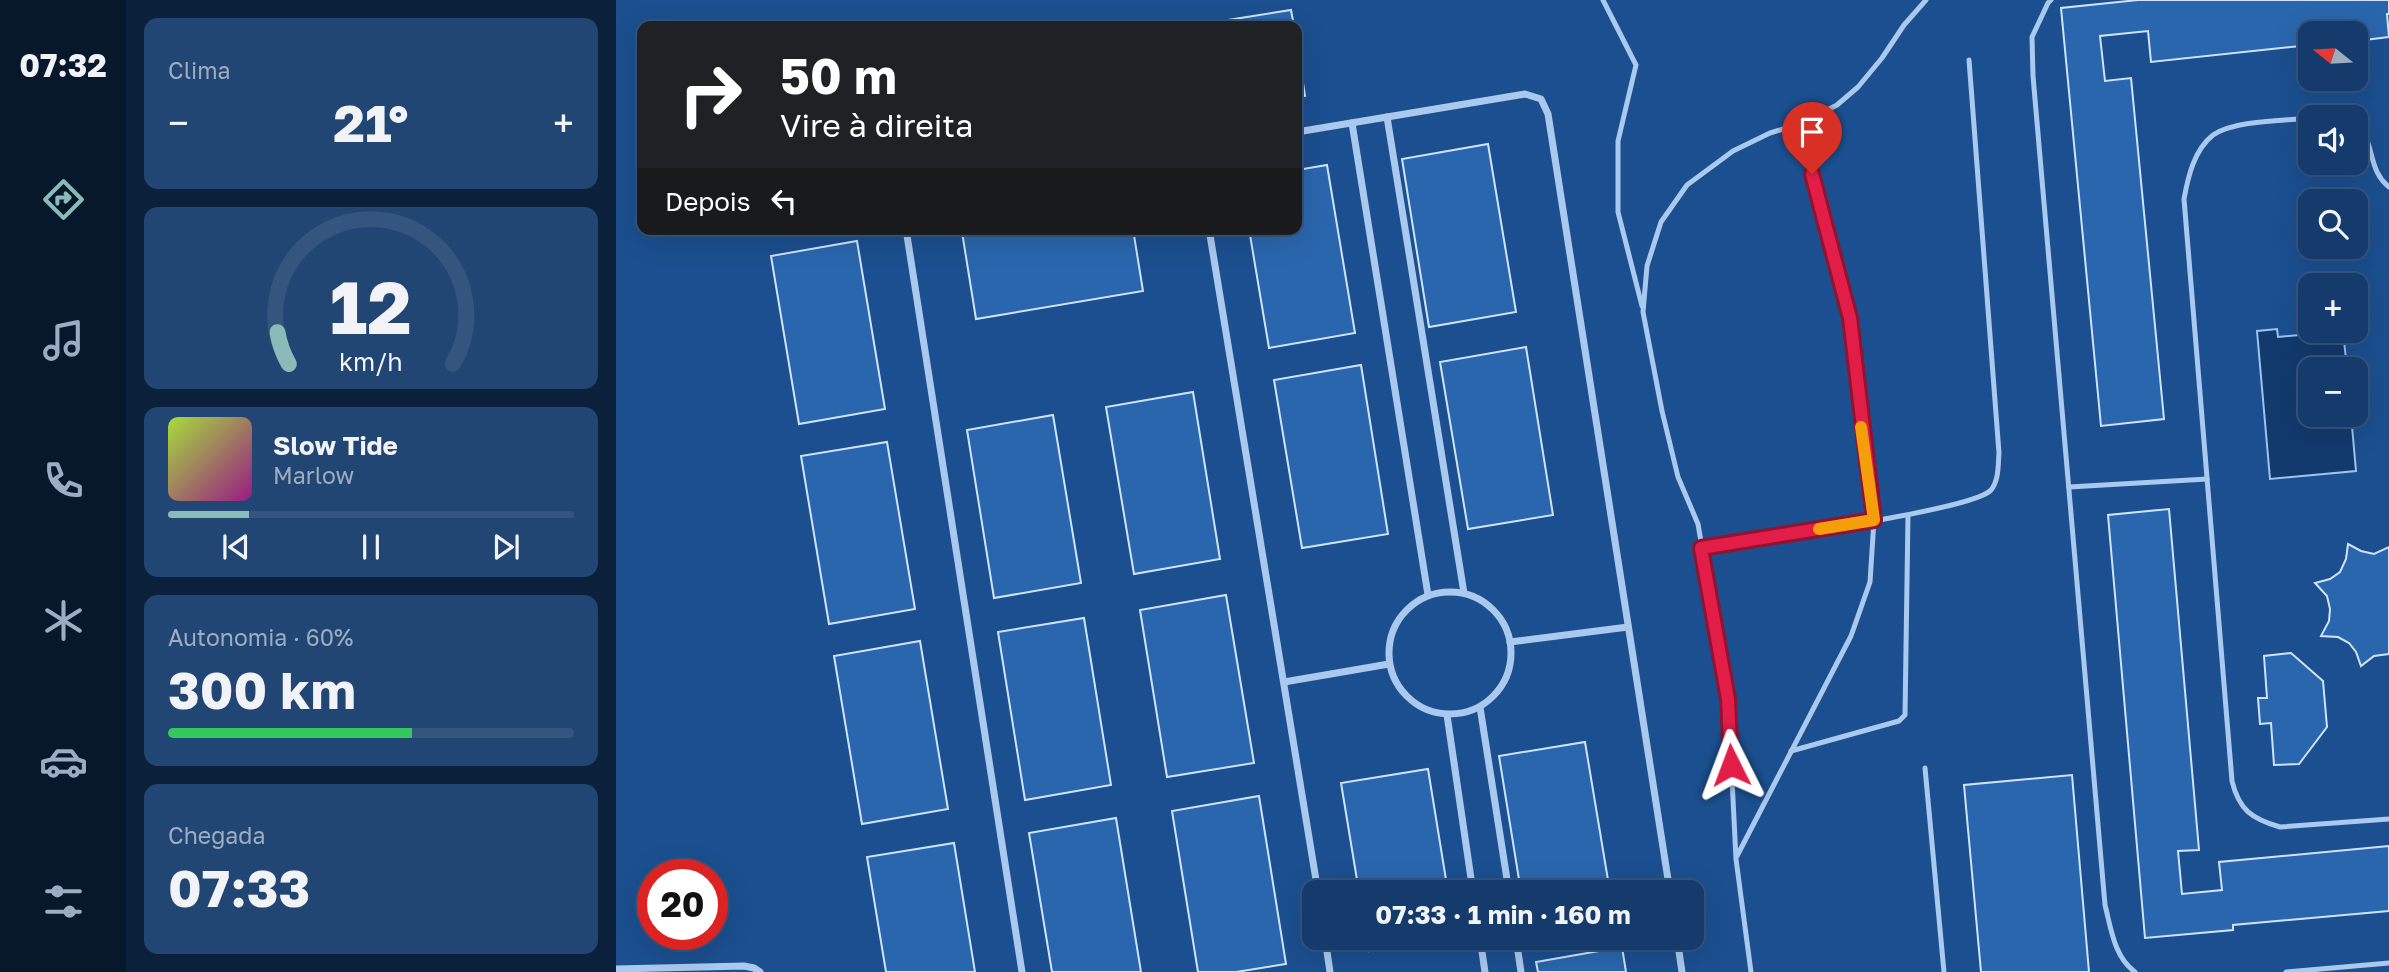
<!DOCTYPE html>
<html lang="pt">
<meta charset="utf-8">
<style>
body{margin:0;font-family:"Golos Text",sans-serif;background:#214673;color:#f1f3f6;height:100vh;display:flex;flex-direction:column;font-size:26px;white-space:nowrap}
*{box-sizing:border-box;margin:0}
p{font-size:23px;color:#9dadc1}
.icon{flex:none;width:38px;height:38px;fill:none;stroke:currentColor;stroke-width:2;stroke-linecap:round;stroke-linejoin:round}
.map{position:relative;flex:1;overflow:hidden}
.panel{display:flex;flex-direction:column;gap:18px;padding:18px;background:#0b203b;width:490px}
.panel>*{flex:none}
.banner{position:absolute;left:21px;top:21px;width:665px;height:214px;border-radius:14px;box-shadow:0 7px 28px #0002,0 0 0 2px #33557e;background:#202124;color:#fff;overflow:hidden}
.needle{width:46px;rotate:288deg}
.fabs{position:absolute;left:1682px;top:21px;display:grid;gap:14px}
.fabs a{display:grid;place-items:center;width:70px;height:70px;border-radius:14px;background:#143b6b;box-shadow:0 7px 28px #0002,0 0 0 2px #33557e;font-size:35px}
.speed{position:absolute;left:21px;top:859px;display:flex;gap:14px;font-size:35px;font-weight:700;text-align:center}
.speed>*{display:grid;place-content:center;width:91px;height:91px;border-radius:50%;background:#143b6b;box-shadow:0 7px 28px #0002,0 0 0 2px #33557e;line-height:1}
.speed .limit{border:10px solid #d22;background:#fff;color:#111}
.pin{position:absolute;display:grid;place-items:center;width:60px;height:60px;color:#fff;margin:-72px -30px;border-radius:50% 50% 50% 0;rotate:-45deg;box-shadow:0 0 7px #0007}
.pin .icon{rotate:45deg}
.me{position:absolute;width:77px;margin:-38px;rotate:357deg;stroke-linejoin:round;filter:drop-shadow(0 0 5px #0008)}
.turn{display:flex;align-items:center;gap:24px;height:147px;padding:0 28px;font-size:32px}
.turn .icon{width:91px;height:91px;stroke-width:2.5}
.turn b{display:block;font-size:49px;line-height:60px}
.then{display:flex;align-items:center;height:66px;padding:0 28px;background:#0003;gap:14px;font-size:26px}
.big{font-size:52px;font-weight:700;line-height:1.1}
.panel .tile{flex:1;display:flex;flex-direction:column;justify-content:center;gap:10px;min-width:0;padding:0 24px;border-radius:14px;background:#214673}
.panel .dial{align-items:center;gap:0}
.dial svg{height:182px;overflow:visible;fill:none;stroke:#33557e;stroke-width:7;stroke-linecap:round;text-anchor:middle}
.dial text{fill:#f1f3f6;stroke:none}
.song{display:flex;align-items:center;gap:21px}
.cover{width:84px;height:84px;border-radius:10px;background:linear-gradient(135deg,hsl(80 70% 55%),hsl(310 70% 35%))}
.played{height:7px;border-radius:4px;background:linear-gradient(90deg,#8bbbb9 20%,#33557e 20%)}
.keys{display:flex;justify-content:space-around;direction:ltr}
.heat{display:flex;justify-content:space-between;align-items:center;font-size:38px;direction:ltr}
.charge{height:10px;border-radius:5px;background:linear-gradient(90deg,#34c759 60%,#33557e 0)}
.trip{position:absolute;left:686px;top:880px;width:402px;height:70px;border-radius:14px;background:#143b6b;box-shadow:0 7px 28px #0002,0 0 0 2px #33557e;font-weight:700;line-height:70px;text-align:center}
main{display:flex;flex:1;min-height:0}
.dock{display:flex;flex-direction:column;width:126px;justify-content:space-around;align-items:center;background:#08182b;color:#9dadc1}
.dock .icon{width:49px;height:49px}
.dock .active{color:#8bbbb9}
.dock b{font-size:32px;color:#f1f3f6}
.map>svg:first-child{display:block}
</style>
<main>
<nav class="dock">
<b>07:32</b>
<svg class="icon active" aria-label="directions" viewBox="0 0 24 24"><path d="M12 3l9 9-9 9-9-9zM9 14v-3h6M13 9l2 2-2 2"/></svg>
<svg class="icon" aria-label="music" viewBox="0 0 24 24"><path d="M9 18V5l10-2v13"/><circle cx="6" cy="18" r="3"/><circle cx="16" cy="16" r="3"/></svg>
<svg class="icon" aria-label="phone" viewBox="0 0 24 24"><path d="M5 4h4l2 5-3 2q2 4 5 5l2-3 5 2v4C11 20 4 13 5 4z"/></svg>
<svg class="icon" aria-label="climate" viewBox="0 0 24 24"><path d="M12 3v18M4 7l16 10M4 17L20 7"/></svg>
<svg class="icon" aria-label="car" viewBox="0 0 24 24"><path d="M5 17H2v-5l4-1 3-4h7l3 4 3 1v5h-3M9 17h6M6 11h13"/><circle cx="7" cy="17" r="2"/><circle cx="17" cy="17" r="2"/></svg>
<svg class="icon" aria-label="filters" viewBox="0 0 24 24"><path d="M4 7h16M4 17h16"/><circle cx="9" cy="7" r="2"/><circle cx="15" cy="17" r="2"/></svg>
</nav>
<section class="panel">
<div class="tile"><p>Clima</p>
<div class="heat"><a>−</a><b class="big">21°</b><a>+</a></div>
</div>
<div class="tile dial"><svg viewBox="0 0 100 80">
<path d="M14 69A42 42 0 1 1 86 69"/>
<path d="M14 69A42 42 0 0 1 9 55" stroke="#8bbbb9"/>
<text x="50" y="56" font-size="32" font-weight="700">12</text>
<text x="50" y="72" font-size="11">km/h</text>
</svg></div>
<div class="tile">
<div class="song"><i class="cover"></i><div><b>Slow Tide</b><p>Marlow</p></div></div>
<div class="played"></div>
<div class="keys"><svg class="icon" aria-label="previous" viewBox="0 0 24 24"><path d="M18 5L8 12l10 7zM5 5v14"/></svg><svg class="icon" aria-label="pause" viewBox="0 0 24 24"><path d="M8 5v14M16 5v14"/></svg><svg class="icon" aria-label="next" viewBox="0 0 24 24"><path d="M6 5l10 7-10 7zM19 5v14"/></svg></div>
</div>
<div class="tile"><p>Autonomia · 60%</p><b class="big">300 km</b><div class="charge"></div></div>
<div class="tile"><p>Chegada</p><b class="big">07:33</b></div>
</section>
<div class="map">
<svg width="1773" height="972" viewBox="0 0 1773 972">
<rect width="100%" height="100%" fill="#1b4f8f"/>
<!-- water -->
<polygon fill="#123a6d" stroke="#9cc4f0" stroke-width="2" points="1661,329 1662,337 1727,331 1731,369 1694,369 1694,415 1735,415 1740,471 1654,479 1641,331"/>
<!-- building -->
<g fill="#2a66ad" stroke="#cfe3fa" stroke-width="2">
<polygon points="1522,0 1773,0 1773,14 1771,14 1773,37 1740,41 1740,33 1694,33 1694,45 1535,62 1532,31 1484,36 1489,81 1515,78 1548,419 1485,426 1445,8"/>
<polygon points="675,10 678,26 574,26"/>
<polygon points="681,43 689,96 681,97"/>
<polygon points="872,144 900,312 813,327 786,159"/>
<polygon points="711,165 739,333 653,348 633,229 681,229 681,170"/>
<polygon points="363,229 517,229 527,291 360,319 346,232"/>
<polygon points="241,241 269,409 183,424 155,256"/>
<polygon points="910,347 937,515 852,529 824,362"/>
<polygon points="745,365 772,534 686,548 658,380"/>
<polygon points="577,392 604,559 518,574 490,407"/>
<polygon points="437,415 465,583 378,598 351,430"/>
<polygon points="271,442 299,609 213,624 185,456"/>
<polygon points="1553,509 1583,850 1562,851 1566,894 1606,890 1603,862 1773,846 1773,911 1617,925 1617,930 1529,938 1492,515"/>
<polygon points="1732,544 1745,551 1758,554 1773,547 1773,654 1758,656 1745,666 1740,652 1733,643 1722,637 1705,636 1713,621 1714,609 1711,596 1699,583 1714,579 1724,572 1730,559"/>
<polygon points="610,595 638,763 551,777 524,610"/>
<polygon points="468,618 495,785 409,800 382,632"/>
<polygon points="304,641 332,809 246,824 218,656"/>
<polygon points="1675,653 1707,681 1711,727 1683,764 1658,765 1655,723 1644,724 1642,698 1651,698 1648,656"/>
<polygon points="969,742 994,892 905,892 883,756"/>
<polygon points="812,769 832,892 743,892 725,783"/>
<polygon points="1456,775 1473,972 1365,972 1348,785"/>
<polygon points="643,796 670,964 620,972 582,972 556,811"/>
<polygon points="500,818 525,972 436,972 413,833"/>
<polygon points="338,843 359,972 270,972 251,857"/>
<polygon points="751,938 828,938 753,951"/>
<polygon points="1006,947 1010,972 922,972 920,962"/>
</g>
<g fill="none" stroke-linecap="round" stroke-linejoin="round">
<!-- lane -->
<g stroke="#a9c9ee" stroke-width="5">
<polyline points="987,0 1020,65 1002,141 1002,212 1026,306"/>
<path d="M1435,0L1432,3L1416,37L1417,76L1489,905C1495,928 1498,957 1519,972"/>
<polyline points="1703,117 1709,117"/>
<path d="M1694,118C1668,121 1618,120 1597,135C1578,150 1572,177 1568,199L1616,781C1623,810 1636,819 1664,827L1773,819"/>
<path d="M1740,124C1760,143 1751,170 1773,187"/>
<polyline points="1453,487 1591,479"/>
<path d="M1085,548C1126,541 1357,511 1375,490C1383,480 1382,465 1383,453L1353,60"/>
<polyline points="1175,751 1283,721 1289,715 1292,515"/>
<polyline points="1309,768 1328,972"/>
<polyline points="1121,856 1235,636 1254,582 1258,520 1234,318 1183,124"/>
<polyline points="1135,972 1120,859 1112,699 1082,524 1062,477 1046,411 1027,312 1031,266 1045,222 1071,185 1117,151 1154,133 1183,124 1221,105 1242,87 1266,58 1288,25 1310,0"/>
<polyline points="1670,972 1773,963"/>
</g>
<!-- street -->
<g stroke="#a9c9ee" stroke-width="7">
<polyline points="771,117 848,593"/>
<polyline points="736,123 812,595"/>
<polyline points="681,132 909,94 925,99 932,114 1054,892"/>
<polyline points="290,229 406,972"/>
<polyline points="593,229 702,892"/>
<circle cx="834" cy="653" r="61"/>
<polyline points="894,642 1012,627"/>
<polyline points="668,682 773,664"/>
<polyline points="864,707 893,892"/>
<polyline points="831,715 857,892"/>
<polyline points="709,938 714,972"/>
<polyline points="864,938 869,972"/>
<polyline points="900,938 905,972"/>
<polyline points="1061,938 1066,972"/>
<polyline points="0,969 128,966 138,968 144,972"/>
</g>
</g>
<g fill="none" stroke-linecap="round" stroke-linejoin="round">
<!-- route casing -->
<g stroke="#92132f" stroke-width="18">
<polyline id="route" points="1115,765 1112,699 1085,548 1258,520 1234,318 1196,174"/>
</g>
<!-- route -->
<use href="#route" stroke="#e11d48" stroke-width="12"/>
<!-- slow -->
<polyline stroke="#f59e0b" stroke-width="12" points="1203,529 1258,520 1245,427"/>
</g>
</svg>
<div class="fabs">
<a><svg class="needle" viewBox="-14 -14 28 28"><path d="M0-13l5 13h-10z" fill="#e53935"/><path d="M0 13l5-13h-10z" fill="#9dadc1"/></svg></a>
<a><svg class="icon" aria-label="sound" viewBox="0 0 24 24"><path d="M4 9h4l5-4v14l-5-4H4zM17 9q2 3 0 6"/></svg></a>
<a><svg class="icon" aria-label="search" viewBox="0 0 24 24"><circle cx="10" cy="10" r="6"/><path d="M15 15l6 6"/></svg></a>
<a>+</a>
<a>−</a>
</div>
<div class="speed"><div class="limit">20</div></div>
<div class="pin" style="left:1196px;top:174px;background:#d93025"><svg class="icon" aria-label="arrive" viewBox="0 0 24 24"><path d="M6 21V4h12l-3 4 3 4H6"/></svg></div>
<svg class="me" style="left:1115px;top:765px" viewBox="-20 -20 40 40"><path d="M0-17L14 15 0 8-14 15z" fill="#e11d48" stroke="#fff" stroke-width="4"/></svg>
<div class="trip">07:33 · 1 min · 160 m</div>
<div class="banner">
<div class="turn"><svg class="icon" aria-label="right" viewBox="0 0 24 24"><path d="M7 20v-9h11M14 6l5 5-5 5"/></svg><div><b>50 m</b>Vire à direita</div></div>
<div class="then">Depois<svg class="icon" aria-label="left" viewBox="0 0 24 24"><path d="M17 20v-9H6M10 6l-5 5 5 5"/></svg></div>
</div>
</div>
</main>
